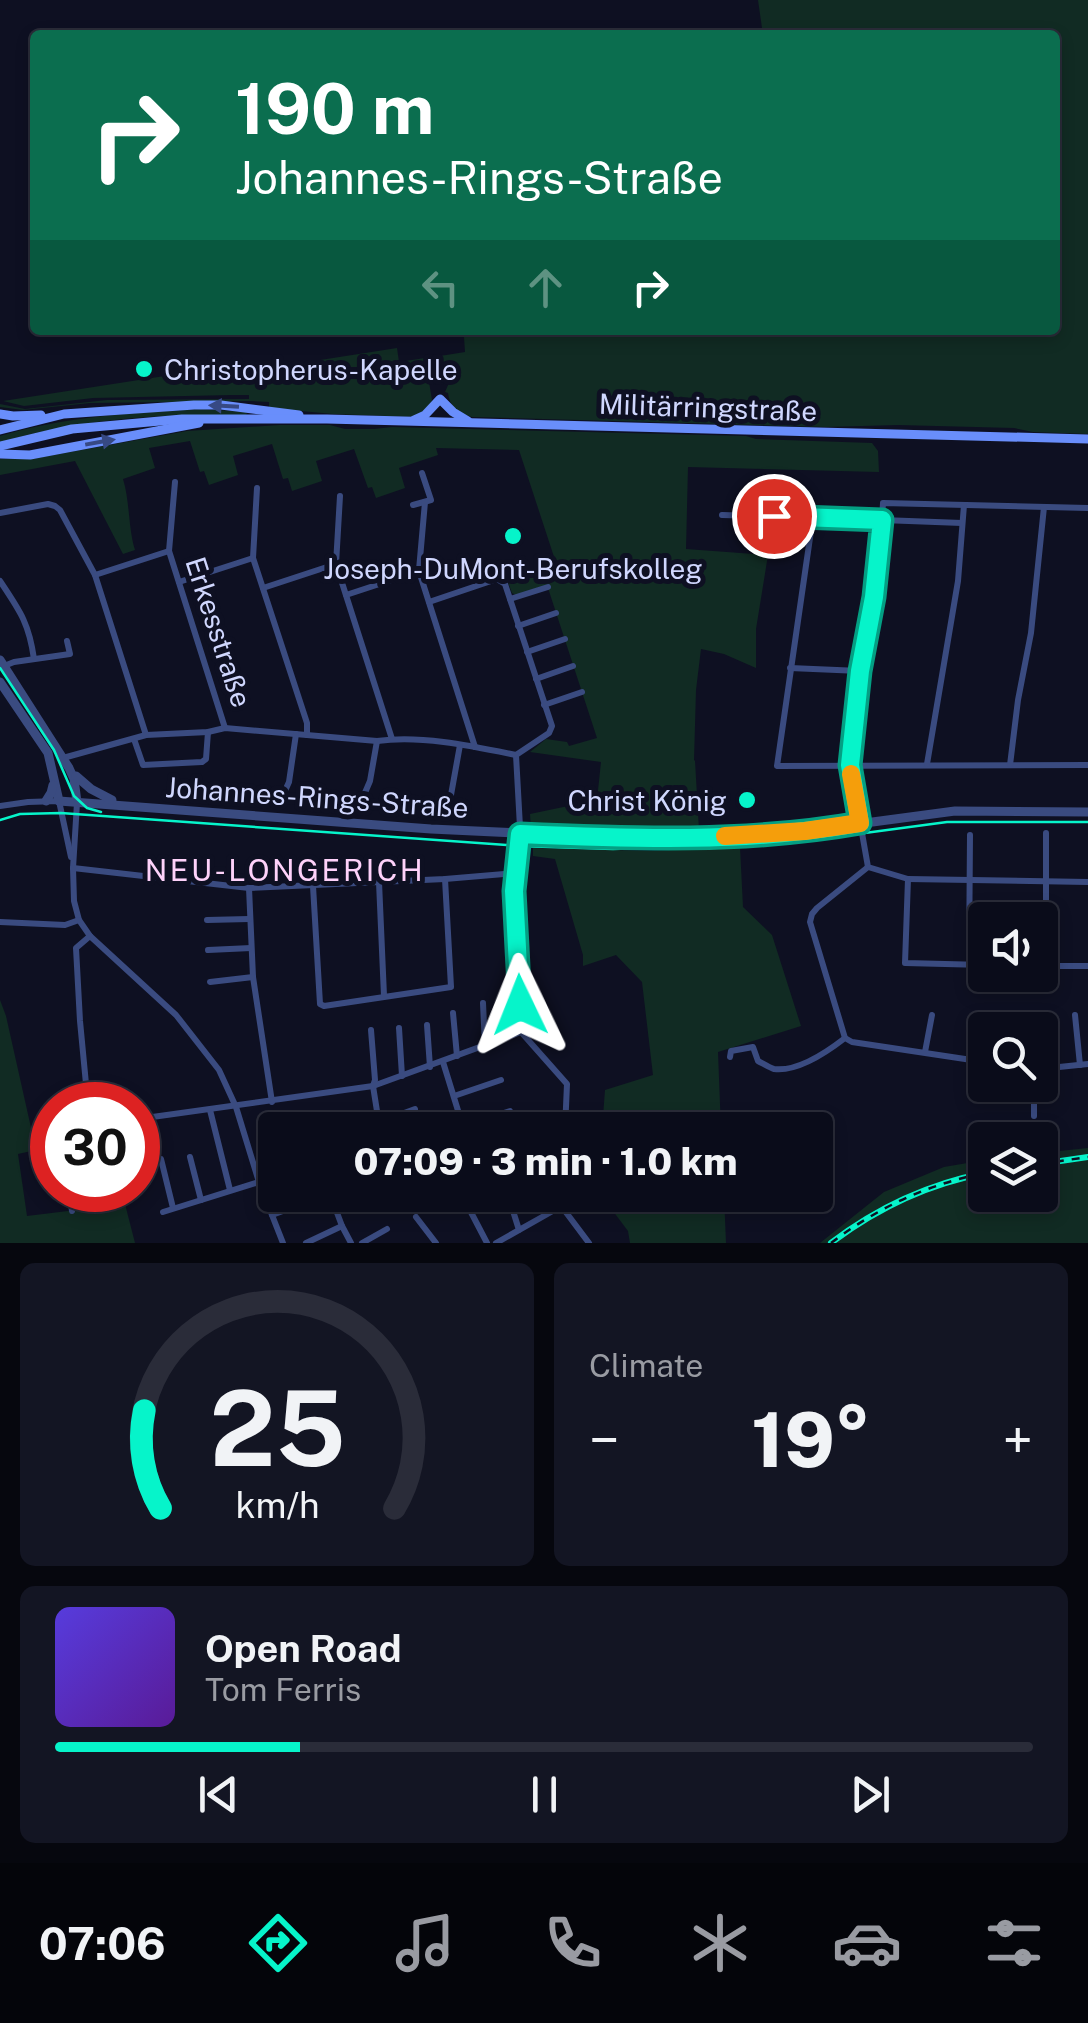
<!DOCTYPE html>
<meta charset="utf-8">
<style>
body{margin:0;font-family:"Public Sans",sans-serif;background:#131523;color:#f1f3f6;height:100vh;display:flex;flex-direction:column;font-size:38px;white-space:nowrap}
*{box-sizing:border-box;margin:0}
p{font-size:32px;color:#999ba2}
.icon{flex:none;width:55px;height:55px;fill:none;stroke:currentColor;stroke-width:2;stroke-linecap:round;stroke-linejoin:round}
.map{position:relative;height:1243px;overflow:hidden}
.side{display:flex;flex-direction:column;gap:20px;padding:20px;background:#06070e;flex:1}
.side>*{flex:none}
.banner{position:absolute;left:30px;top:30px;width:1030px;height:305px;border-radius:10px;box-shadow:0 5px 15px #0003,0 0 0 2px #2a2c39;background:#0b6e4f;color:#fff;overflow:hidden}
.controls{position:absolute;left:968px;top:902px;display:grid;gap:20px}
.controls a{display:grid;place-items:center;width:90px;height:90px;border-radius:10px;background:#0a0c1a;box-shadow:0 5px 15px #0003,0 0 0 2px #2a2c39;font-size:50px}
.speed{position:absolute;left:30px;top:1082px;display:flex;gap:20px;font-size:50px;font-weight:700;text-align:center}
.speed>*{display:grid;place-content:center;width:130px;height:130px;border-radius:50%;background:#0a0c1a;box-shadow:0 5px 15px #0003,0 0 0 2px #2a2c39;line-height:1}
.speed .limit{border:15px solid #d22;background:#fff;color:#111}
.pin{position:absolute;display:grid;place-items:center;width:85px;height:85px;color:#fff;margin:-42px;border:5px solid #fff;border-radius:50%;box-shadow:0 2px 10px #0007}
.me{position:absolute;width:110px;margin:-55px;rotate:358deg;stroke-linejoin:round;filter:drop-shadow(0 0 8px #0008)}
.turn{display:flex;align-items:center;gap:35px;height:210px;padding:0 40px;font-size:45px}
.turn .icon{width:130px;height:130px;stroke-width:2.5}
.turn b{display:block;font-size:70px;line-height:85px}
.lanes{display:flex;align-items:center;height:95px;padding:0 40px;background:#0003;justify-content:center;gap:50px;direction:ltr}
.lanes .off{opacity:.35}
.big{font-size:75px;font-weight:800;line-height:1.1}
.side .widget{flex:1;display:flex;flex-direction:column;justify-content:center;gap:15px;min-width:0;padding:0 35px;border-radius:15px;background:#131523}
.side .dial{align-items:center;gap:0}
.dial svg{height:260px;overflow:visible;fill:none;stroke:#2a2c39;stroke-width:7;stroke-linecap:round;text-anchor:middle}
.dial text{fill:#f1f3f6;stroke:none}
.song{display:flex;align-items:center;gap:30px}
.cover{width:120px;height:120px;border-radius:15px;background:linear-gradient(135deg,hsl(250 70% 55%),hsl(270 70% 35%))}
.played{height:10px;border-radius:5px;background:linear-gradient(90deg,#06f4ca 25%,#2a2c39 25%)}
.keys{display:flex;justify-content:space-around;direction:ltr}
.heat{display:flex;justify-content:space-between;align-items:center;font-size:55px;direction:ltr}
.side .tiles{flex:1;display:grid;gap:20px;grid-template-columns:1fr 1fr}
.widget:last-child{grid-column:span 2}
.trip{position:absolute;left:258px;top:1112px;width:575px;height:100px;border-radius:10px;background:#0a0c1a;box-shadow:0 5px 15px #0003,0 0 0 2px #2a2c39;font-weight:800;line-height:100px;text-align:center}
.tabs{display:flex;height:160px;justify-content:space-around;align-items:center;background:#04050a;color:#999ba2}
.tabs .icon{width:70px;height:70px}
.tabs .selected{color:#06f4ca}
.tabs b{font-size:45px;color:#f1f3f6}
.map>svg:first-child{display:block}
</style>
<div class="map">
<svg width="1088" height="1243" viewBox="0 0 1088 1243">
<rect width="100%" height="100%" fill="#0e1022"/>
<!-- green -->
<g fill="#112b23">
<path d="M758,0H1088V434L1033,432L1014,428L898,425L826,427L472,417C458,414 449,405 448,393L445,392L449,383L440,356L465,352L464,337L507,330H1055V35H763Z"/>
<polygon points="397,348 399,362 425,358 432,400 430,410 414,417 333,414 269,408 269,402 250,401 90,403 23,410 0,407 0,404 25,409 107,400 249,399 249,395 232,395 93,398 24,406 3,401 210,369 282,366"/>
<path d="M201,409L246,412L247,414L244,416C161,412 79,420 0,442V436C66,416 133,413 201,409Z"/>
<path d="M279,425H330L345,429H374L392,427L746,436L756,439L872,443L878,451L879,472L688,467L686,549L768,555L756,629V668L724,654L701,649L696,690L694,760L695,761L699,830L613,831L531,828L530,814L597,800L601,762L530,752L546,739L567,742L569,746L597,738L547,585L516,595L512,593L508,582L557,566L519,450L436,448L438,455L399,468L405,488L376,498L372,487L368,488L354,449L316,461L322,481L292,491L288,478L283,479L272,444L233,456L238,475L209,485L204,471L200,472L190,441L149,448L155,468L123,479C130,502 128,527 135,550L123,554L75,461L0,475V459H32L187,431Z"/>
<polygon points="740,847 743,907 772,935 801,1026 718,1052 721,1130 602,1130 605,1090 653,1075 642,982 616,955 583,966 583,955 555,859 533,856 533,848 653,851"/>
<polygon points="0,1000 6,1016 36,1150 18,1154 27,1216 125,1204 135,1243 0,1243"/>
<polygon points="1088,1148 1088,1243 820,1243 884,1192 944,1167 985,1160 985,1195 1040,1195 1040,1153"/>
<polygon points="601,1195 724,1195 726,1243 630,1243 628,1231"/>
</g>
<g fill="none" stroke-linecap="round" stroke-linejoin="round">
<!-- minor -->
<g stroke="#3a4b80" stroke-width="6">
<polyline points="175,482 169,551 225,728"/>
<polyline points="413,505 431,500 422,473"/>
<polyline points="0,513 48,504 55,506 60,510 95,575 146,735"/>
<polyline points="722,515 882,520 883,503 1088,508"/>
<polyline points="813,517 777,766 1088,765"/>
<polyline points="962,523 882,520 874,597 860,671 850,765 868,867 908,879 1088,882"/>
<polyline points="253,558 257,488"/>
<polyline points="336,564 340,496"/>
<polyline points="419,570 425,502"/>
<polyline points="95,575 169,551"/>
<path d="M0,581C20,611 29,623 34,659"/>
<polyline points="179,582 253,558 307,723 307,735"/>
<polyline points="263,588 336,564 392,739"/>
<polyline points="346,595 419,571 475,747"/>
<polyline points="510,599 548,587"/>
<polyline points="429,602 497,579 505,584 552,726 549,733 516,755"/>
<polyline points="518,626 556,613"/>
<polyline points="527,652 565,639"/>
<polyline points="4,666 14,662 70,654 67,641"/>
<polyline points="790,668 860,671"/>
<polyline points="536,679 573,666"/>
<polyline points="544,705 582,692"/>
<polyline points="134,739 143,765 202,762 206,759 208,732"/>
<polyline points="516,755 520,827 515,891 521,1032 567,1084 565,1130"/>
<path d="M63,758L146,735L208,732L225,728L377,741C422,735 472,746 516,755"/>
<polyline points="927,764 958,581 964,505"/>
<polyline points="1010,765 1018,700 1031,633 1044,507"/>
<polyline points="284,793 289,782 296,734"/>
<polyline points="364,795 370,781 377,741"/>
<polyline points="77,803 73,868 74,901 79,920 90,936 176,1015 219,1070 236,1107 259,1182 283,1243"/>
<polyline points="0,806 28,802 59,801 71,857"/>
<polyline points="449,806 460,745"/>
<polyline points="1046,833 1046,966 1088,966"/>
<polyline points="73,868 249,888 445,879 516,873"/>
<polyline points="908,879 905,963 985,965"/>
<polyline points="379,882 384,996"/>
<polyline points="313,886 320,1004 324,1006 451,987 445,879"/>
<polyline points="249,888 253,977 272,1102"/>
<polyline points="207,920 249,919"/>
<polyline points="0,922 65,925 79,920"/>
<polyline points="208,950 251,948"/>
<polyline points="969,964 970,835"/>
<polyline points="210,982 253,977"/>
<polyline points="483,1003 485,1046"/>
<polyline points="453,1013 457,1056"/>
<polyline points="1075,1015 1080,1065"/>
<polyline points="427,1025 430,1067"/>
<polyline points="399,1028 402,1076"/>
<polyline points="371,1030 375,1080 373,1086 380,1130"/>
<polyline points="998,1030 1000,1016"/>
<polyline points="845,1038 810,922 812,914 817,908 868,867"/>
<polyline points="925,1052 932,1015"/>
<path d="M730,1057L731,1051L753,1047L758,1061C762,1063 770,1068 774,1069C798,1072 827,1052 845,1038L852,1042L985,1062"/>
<polyline points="443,1062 464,1130"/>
<polyline points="1040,1069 1088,1064"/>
<polyline points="454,1096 501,1080"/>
<polyline points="88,1105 80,1021 76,948 90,936"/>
<polyline points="210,1110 230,1190"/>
<polyline points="1034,1116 1034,1085"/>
<polyline points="138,1119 373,1086 521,1032"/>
<polyline points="377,1123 415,1109"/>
<polyline points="463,1126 510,1111"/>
<polyline points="190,1157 201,1200"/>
<polyline points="161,1159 173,1208"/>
<polyline points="42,1178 52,1175"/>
<polyline points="69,1190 72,1211"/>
<polyline points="406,1195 409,1202"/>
<polyline points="462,1195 487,1243"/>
<polyline points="508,1195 519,1230"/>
<polyline points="560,1195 559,1203 589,1243"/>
<polyline points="163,1212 259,1182"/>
<polyline points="272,1215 327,1195"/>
<polyline points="416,1217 436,1243"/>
<polyline points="342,1226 351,1243"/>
<polyline points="306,1243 342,1226 336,1210 361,1201"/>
<polyline points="362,1243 387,1229"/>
<polyline points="496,1243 551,1212 559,1203"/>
</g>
<!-- tertiary -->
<g stroke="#3a4b80" stroke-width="9">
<polyline points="0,660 69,768 74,779 77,802"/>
<polyline points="0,682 48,753 59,801 431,829 649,839 805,831 955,811 1088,812"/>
<polyline points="76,776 91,789 112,800"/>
<polyline points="46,801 51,793 53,785"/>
</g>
<!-- secondary -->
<g stroke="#698efb" stroke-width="9">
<polyline points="0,414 13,416 41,415"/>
<polyline points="414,420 425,415 440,399 453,412 468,421"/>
<polyline points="0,430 64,414 194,405 221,405 299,415"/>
<polyline points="0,446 72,429 182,419 327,419 1088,439"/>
<polyline points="0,454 30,455 199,423"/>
</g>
<!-- tram -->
<g stroke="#06f4ca" stroke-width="2.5">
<polyline points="0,668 54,750 74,796 87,808 101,812"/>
<polyline points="0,820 20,814 61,813 519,846 613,849 790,843 947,822 1088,822"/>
</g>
<!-- rail casing -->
<g stroke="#06f4ca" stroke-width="6">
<g id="rail">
<polyline points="1040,1164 1088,1157"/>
<path d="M831,1243C877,1208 928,1184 985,1173"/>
</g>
</g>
<!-- rail -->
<use href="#rail" stroke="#0e1022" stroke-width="2.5" stroke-dasharray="8" stroke-linecap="butt"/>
</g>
<!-- one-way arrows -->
<defs><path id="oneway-solid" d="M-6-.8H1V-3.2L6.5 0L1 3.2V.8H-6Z" transform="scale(2.5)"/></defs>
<g fill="#374984">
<use href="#oneway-solid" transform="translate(224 406) rotate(-177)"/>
<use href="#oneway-solid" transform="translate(100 442) rotate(-10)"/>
</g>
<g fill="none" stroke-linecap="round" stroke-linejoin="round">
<!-- route casing -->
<g stroke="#049f83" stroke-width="25">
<path id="route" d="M520,1005L514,891L520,834C633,839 748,843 860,823L850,765L860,671L874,597L882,520L774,516"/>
</g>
<!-- route -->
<use href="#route" stroke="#06f4ca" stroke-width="18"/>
<!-- slow -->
<polyline stroke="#f59e0b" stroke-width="18" points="725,836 805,831 860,823 851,774"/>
</g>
<!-- markers -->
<g fill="#06f4ca" stroke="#0e1022" stroke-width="4">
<circle cx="144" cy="369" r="10"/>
<circle cx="513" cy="536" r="10"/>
<circle cx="747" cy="800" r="10"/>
</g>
<g text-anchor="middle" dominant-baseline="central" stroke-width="10" stroke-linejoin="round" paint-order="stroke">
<!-- poi labels -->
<g font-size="28" fill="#d0d7fe" stroke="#0e1022" text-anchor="start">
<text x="164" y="369">Christopherus-Kapelle</text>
<text x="513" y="568" text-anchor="middle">Joseph-DuMont-Berufskolleg</text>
<text x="727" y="800" text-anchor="end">Christ König</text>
</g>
<!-- street labels -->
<g font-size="28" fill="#d0d7fe" stroke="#0e1022">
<text transform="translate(708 407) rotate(2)">Militärringstraße</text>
<text transform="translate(219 632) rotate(72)">Erkesstraße</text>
<text transform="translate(317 797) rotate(4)">Johannes-Rings-Straße</text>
</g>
<!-- neighbourhood labels -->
<g font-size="30" letter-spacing="2.5" fill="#fed2fa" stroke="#0e1022">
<text x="285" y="870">NEU-LONGERICH</text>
</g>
</g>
</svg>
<div class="controls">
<a><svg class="icon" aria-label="sound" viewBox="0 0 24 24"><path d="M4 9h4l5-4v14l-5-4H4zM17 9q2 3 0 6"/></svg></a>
<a><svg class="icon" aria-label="search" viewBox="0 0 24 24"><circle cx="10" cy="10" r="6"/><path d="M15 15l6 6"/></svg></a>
<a><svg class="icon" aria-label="layers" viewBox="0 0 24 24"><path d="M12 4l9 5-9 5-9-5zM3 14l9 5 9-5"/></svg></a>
</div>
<div class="speed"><div class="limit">30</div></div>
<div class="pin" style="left:774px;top:516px;background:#d93025"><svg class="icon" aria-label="arrive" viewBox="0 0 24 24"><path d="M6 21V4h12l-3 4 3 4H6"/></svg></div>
<svg class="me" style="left:520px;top:1005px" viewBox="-20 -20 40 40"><path d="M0-17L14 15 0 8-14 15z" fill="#06f4ca" stroke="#fff" stroke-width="4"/></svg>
<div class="trip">07:09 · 3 min · 1.0 km</div>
<div class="banner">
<div class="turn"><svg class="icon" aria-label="right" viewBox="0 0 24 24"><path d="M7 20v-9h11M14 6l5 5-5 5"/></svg><div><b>190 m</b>Johannes-Rings-Straße</div></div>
<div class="lanes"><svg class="icon off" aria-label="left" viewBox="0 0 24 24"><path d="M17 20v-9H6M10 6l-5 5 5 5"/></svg><svg class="icon off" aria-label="ahead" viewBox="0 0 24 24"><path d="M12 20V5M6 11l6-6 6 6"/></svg><svg class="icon" aria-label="right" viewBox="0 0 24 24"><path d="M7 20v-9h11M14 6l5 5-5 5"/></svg></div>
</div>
</div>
<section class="side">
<div class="tiles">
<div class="widget dial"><svg viewBox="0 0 100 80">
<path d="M14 69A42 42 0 1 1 86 69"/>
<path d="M14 69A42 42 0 0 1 9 39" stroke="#06f4ca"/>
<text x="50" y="56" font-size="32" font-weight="700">25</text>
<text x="50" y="72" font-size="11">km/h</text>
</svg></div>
<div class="widget"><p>Climate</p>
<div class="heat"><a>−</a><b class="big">19°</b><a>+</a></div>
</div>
<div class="widget">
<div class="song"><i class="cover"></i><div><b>Open Road</b><p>Tom Ferris</p></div></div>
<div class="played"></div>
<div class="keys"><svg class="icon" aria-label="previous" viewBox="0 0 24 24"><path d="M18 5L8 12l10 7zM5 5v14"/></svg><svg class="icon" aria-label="pause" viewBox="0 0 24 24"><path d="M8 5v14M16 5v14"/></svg><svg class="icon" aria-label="next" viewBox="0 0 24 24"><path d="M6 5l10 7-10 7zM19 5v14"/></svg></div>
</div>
</div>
</section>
<nav class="tabs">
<b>07:06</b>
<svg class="icon selected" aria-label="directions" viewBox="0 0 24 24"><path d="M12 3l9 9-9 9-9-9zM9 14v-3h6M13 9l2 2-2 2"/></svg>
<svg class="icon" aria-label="music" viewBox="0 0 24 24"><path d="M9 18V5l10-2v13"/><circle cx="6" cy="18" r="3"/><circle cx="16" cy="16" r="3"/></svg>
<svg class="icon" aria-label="phone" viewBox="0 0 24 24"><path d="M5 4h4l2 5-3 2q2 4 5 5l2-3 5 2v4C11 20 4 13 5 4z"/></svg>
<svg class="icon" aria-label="climate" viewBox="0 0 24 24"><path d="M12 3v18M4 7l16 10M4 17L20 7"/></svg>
<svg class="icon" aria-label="car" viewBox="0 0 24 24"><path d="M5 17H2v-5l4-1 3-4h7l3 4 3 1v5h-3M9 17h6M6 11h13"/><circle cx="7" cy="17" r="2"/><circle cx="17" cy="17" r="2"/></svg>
<svg class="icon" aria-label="filters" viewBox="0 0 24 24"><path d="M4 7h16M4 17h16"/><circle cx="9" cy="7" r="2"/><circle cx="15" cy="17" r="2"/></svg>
</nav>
